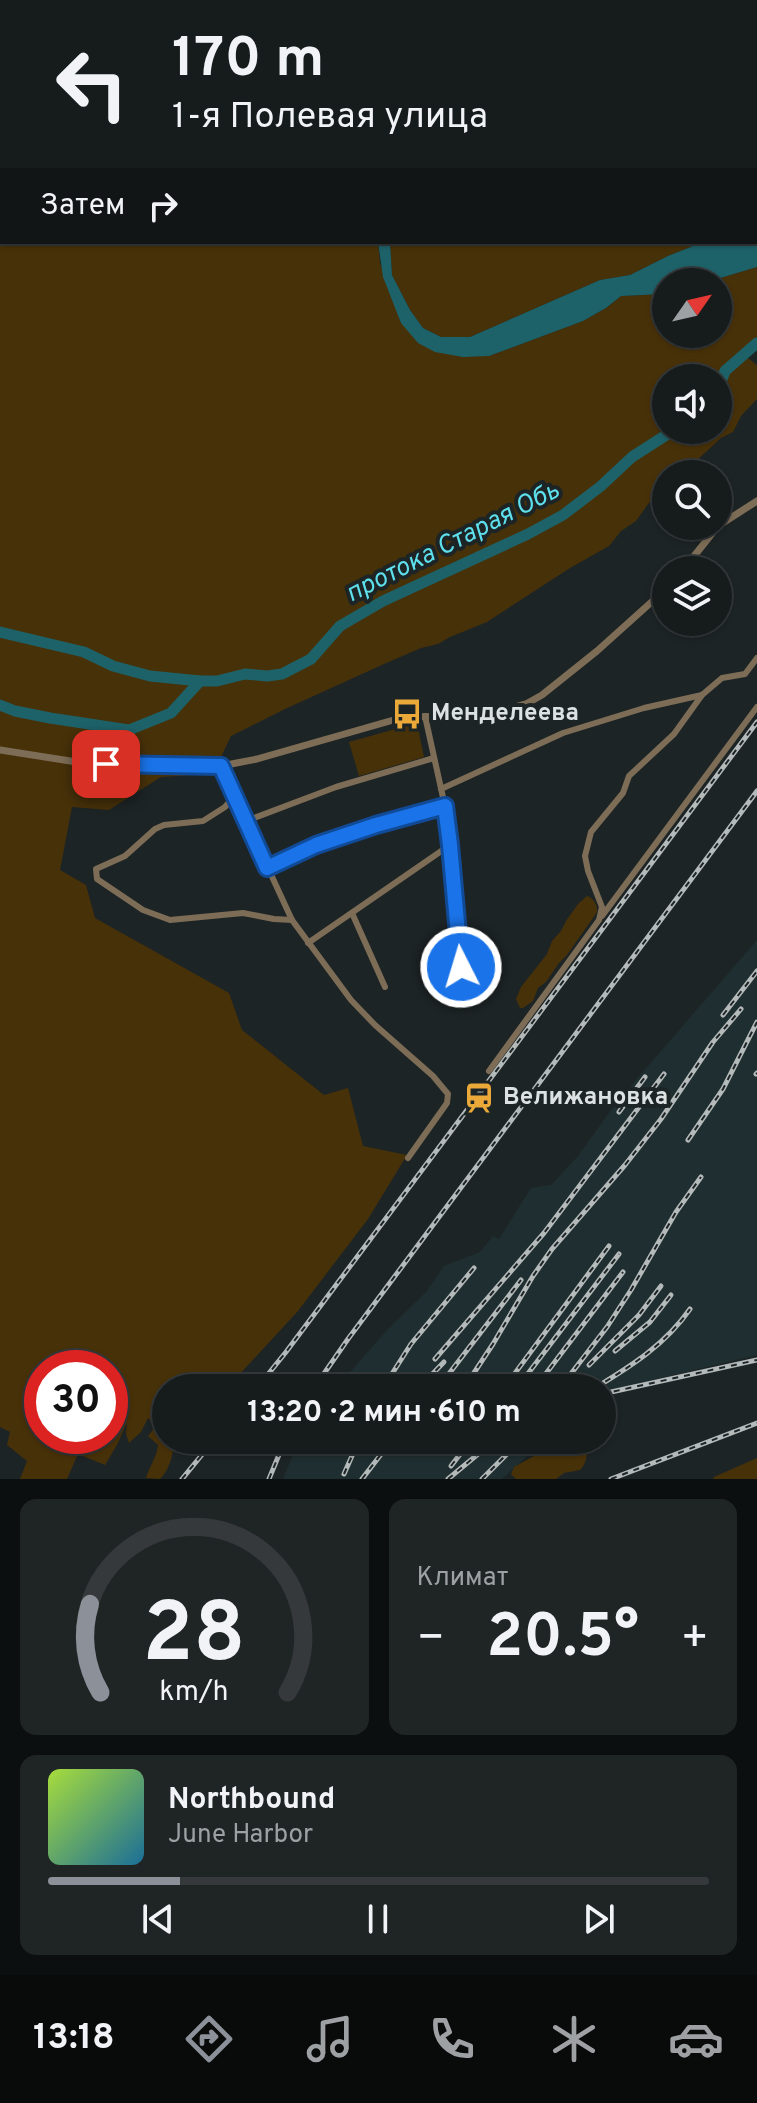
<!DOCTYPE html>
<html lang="ru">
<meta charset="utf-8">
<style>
body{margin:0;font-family:Overpass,sans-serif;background:#1f2425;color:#f1f3f6;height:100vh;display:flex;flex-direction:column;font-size:30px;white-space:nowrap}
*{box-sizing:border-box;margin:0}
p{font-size:26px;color:#9ea1a3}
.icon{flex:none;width:44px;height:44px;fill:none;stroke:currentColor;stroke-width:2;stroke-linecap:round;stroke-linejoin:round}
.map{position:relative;height:1479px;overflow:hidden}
.panel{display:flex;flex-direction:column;gap:20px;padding:20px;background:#0c0f0f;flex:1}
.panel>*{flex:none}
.hud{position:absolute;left:0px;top:0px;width:758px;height:244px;box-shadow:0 2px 6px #0004,0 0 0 2px #35393b;background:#161b1c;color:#f1f3f6;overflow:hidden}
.needle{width:52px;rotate:56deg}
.buttons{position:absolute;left:652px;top:268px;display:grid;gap:16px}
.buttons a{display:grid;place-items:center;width:80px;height:80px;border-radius:50%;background:#161b1c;box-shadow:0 2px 6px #0004,0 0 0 2px #35393b;font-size:40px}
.speed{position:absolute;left:24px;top:1350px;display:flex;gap:16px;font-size:40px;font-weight:700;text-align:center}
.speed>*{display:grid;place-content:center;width:104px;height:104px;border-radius:50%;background:#161b1c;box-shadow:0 2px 6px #0004,0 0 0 2px #35393b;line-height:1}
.speed .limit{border:12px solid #d22;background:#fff;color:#111}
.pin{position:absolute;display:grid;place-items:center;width:68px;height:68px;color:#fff;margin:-34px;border-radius:16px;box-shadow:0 4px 12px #0006}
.me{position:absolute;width:88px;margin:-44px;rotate:355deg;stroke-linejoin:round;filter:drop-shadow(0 0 6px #0008)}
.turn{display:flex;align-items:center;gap:28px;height:168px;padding:0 40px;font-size:36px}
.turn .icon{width:104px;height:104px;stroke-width:2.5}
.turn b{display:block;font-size:56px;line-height:68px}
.then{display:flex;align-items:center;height:76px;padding:0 40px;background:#0003;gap:16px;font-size:30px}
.big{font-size:60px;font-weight:700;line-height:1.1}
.panel .card{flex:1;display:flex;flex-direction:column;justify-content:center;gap:12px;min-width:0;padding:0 28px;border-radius:16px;background:#1f2425}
.panel .dial{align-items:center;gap:0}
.dial svg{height:208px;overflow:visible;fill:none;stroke:#35393b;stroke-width:7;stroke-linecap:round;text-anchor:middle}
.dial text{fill:#f1f3f6;stroke:none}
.song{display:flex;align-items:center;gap:24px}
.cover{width:96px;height:96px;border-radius:12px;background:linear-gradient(135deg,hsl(80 70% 55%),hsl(200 70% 35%))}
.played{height:8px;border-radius:4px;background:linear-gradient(90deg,#8c9099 20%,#35393b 20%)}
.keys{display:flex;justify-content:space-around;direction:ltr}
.heat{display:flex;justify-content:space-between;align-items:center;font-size:44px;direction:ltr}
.panel .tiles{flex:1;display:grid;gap:20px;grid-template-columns:1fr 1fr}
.card:last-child{grid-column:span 2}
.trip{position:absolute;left:152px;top:1374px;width:464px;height:80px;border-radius:40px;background:#161b1c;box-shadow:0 2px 6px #0004,0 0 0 2px #35393b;font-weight:700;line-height:80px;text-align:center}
.menu{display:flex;height:128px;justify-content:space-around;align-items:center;background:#090b0b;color:#9ea1a3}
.menu .icon{width:56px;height:56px}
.menu .selected{color:#8c9099}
.menu b{font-size:36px;color:#f1f3f6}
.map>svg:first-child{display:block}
</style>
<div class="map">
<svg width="757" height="1479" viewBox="0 0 757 1479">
<rect width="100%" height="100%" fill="#1d2425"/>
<!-- built -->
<g fill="#1f2e30">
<polygon points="757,940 757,1355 602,1392 602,1388 336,1388 387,1330 427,1291 444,1266 480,1252 493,1236 499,1239 531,1188 551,1185 578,1156 616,1103"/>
<polygon points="299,1440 545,1440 502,1479 283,1479"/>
</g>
<!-- green -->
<g fill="#473109" fill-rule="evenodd">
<path d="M0,0H221L226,2H2V242H378L380,263L401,323L489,356L583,321L606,308L621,296L666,294V334H718V282H707L757,267V337L732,362L748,358L757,365V399L741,416L733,432L721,438L682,474H666V489L648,504L636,521L621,531L609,546L570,568L487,622L450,637L438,644L421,648L384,664L285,709L231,736L213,774L161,777L109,810L72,807L60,870L86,885L95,918L229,993L242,1030L324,1095L348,1088L363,1146L407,1155L368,1219L298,1311L227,1388H166V1440H185L184,1452L174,1443C173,1456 169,1470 160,1479L146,1478C149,1467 157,1457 158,1445L148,1436L156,1426L148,1418L141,1432L129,1443L126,1434L127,1423L118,1443L105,1465L78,1454L67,1479H20L27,1461L7,1445L10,1432L0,1427ZM666,378H718V430H666ZM42,1368H110V1436H42Z"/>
<polygon points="265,0 757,0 757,208 756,2 270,2"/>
<polygon points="390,242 703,242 668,256 630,275 600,280 470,337 441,337 423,328 410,310 392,275"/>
<polygon points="417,723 424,757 359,776 349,742"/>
<path d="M587,896C594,898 598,906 597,912L567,955L559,963L546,982L538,988L533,1001L523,1008H520L516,999L521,987L547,954L552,941L561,931L566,921L578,904Z"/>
<path d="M552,1440H589L590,1443C586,1452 588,1462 580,1470L564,1473L556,1479H516L511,1474L514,1467L545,1450Z"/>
<polygon points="757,1458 757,1479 713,1479 714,1477"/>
</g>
<!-- water -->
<polygon fill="#1e6269" points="757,208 757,267 707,282 666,282 666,294 664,294 621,296 606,308 583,321 489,356 463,357 435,352 418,343 401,323 383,277 378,242 390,242 392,275 410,310 423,328 441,337 470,337 600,280 630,275 668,256 703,242 756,242"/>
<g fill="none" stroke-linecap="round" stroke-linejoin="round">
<!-- river -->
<g stroke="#1e6269" stroke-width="11">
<polyline points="718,390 725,371 757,343"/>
<polyline points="0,632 84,652 113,666 150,676 200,681 217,681 245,674 267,676 282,674 311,659 340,626 383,601 528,534 563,515 601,486 632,457 674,430"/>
<polyline points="0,705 15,711 50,718 129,730 171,713 200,681"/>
</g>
<!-- minor -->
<g stroke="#7d6d57" stroke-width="6">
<polyline points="425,716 446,811 452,863 463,993"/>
<polyline points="221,766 292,920 351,1000 375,1025 433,1076 448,1094 447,1103 408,1158"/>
<polyline points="441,789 563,733 644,708 702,695 722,678 745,674 757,658"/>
<polyline points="235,795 225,807 203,821 164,825 155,829 125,856 96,869 97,879 143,910 170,920 243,913 274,919 292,920"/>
<polyline points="246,821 336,787 434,758"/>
<polyline points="267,868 316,845 376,825 445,806"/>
<polyline points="352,913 385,987"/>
<polyline points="602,916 757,707"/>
<polyline points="308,943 450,845"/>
<polyline points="489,1071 599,920 602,907 588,871 585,856 591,832 623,793 629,776 674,734 702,695"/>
</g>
<!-- tertiary -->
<g stroke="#7d6d57" stroke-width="7">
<polyline points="718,526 757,501"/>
<polyline points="683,570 718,526"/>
<polyline points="0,750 83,763 221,766 257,759 404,717 465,716 496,712 526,704 542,695 597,651 666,589"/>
</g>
<!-- rail casing -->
<g stroke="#b4b9b9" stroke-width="5">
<g id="rail">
<polyline points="723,1015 757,971"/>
<polyline points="756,1074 757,1073"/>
<polyline points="619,1112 645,1077"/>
<polyline points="688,1140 723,1089 757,1022"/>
<polyline points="615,1351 650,1322 671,1295"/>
<polyline points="435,1359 544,1233 664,1074"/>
<polyline points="589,1365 639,1315 661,1286"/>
<polyline points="257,1388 286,1352 757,722"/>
<polyline points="314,1388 348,1339 757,791"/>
<polyline points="383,1388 411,1344 474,1268"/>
<polyline points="419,1388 444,1362"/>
<polyline points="438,1388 521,1280"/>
<polyline points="464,1388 493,1344 533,1276 552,1249 625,1165 661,1119 713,1042 741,1009"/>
<polyline points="504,1388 609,1246"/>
<polyline points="517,1388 619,1254"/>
<polyline points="535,1388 623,1272"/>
<polyline points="560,1388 607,1327 631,1290 676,1212 701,1177"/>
<path d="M595,1388C631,1366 665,1345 690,1309"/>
<polyline points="602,1394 757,1360"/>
<polyline points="416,1453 426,1440"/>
<polyline points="451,1466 471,1440"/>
<polyline points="344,1474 359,1440"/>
<polyline points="182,1479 214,1440"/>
<polyline points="269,1479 285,1440"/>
<polyline points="362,1479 392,1440"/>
<polyline points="448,1479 495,1440"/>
<polyline points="482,1479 521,1440"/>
<polyline points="611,1479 757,1423"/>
</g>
</g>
<!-- rail -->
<use href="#rail" stroke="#1d2425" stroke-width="2" stroke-dasharray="6" stroke-linecap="butt"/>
</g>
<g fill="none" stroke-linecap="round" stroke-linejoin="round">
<!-- route casing -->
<g stroke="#114b97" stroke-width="20">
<polyline id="route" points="106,764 221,766 267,868 316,845 376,825 445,806 450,845 461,967"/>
</g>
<!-- route -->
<use href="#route" stroke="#1a73e8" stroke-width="14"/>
</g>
<!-- icons -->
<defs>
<g id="bus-bare" transform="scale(2.4)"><path d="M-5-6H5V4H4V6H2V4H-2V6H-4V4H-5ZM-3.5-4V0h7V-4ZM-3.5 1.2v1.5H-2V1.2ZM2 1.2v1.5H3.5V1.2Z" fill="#eba939" stroke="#1d2425" stroke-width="2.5" paint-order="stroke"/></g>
<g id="station-bare" transform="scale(2.4)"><path d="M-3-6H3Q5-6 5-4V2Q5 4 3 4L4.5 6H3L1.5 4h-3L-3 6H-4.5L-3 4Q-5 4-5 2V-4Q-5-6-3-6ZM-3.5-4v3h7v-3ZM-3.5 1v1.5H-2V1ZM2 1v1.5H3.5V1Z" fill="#eba939" stroke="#1d2425" stroke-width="2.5" paint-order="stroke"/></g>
</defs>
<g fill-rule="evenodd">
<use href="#bus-bare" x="407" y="714"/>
<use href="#station-bare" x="479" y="1098"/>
</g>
<g text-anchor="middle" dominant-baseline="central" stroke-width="8" stroke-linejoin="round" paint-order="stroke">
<!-- poi labels -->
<g font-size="24" font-weight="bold" fill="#dce1e1" stroke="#1d2425" text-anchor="start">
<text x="431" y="714">Менделеева</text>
<text x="503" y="1098">Велижановка</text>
</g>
<!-- water labels -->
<g font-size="26" font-style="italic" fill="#5edfec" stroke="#1d2425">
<text transform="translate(453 543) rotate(-27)">протока Старая Обь</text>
</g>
</g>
</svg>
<div class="buttons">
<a><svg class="needle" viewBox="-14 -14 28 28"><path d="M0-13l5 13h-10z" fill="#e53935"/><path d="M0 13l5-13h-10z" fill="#9ea1a3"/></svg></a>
<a><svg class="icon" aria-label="sound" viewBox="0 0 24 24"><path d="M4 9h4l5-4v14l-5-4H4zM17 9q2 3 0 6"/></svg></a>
<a><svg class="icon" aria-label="search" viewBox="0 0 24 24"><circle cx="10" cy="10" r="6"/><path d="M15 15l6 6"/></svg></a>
<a><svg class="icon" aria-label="layers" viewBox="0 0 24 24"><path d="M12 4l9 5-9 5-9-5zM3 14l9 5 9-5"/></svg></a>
</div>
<div class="speed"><div class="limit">30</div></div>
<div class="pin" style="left:106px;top:764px;background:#d93025"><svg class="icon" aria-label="arrive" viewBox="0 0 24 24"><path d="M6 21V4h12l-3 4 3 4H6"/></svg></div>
<svg class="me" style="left:461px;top:967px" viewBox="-20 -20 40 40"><circle r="17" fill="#1a73e8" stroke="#fff" stroke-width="3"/><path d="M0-11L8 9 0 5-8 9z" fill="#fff"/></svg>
<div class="trip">13:20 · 2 мин · 610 m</div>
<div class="hud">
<div class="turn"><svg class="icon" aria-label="left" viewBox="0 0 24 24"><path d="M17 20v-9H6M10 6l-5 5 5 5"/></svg><div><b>170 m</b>1-я Полевая улица</div></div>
<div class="then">Затем<svg class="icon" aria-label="right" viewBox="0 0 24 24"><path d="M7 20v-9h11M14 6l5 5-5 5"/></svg></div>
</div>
</div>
<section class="panel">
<div class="tiles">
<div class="card dial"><svg viewBox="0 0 100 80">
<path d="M14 69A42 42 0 1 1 86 69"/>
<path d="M14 69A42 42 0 0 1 10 35" stroke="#8c9099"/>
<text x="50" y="56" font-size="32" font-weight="700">28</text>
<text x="50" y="72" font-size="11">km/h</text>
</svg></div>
<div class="card"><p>Климат</p>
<div class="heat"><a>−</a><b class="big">20.5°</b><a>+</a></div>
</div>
<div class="card">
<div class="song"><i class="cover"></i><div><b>Northbound</b><p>June Harbor</p></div></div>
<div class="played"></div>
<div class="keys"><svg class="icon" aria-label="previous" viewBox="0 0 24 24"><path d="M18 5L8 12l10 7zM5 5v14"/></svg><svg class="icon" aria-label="pause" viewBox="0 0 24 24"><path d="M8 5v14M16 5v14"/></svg><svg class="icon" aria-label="next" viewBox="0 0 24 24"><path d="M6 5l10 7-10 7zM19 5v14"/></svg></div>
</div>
</div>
</section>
<nav class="menu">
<b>13:18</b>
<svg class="icon selected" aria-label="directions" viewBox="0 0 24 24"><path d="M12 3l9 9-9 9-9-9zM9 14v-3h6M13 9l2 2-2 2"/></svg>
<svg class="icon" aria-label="music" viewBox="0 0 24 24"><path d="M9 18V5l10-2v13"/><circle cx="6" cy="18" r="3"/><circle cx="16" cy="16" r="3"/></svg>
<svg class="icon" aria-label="phone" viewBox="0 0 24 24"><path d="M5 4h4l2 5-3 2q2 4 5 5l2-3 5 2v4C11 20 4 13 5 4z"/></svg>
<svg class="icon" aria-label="climate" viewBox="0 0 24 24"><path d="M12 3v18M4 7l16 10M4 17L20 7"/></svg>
<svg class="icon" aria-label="car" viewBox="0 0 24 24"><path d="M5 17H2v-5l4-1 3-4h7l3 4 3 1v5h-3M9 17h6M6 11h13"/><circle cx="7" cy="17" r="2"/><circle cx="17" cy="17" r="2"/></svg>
</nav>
